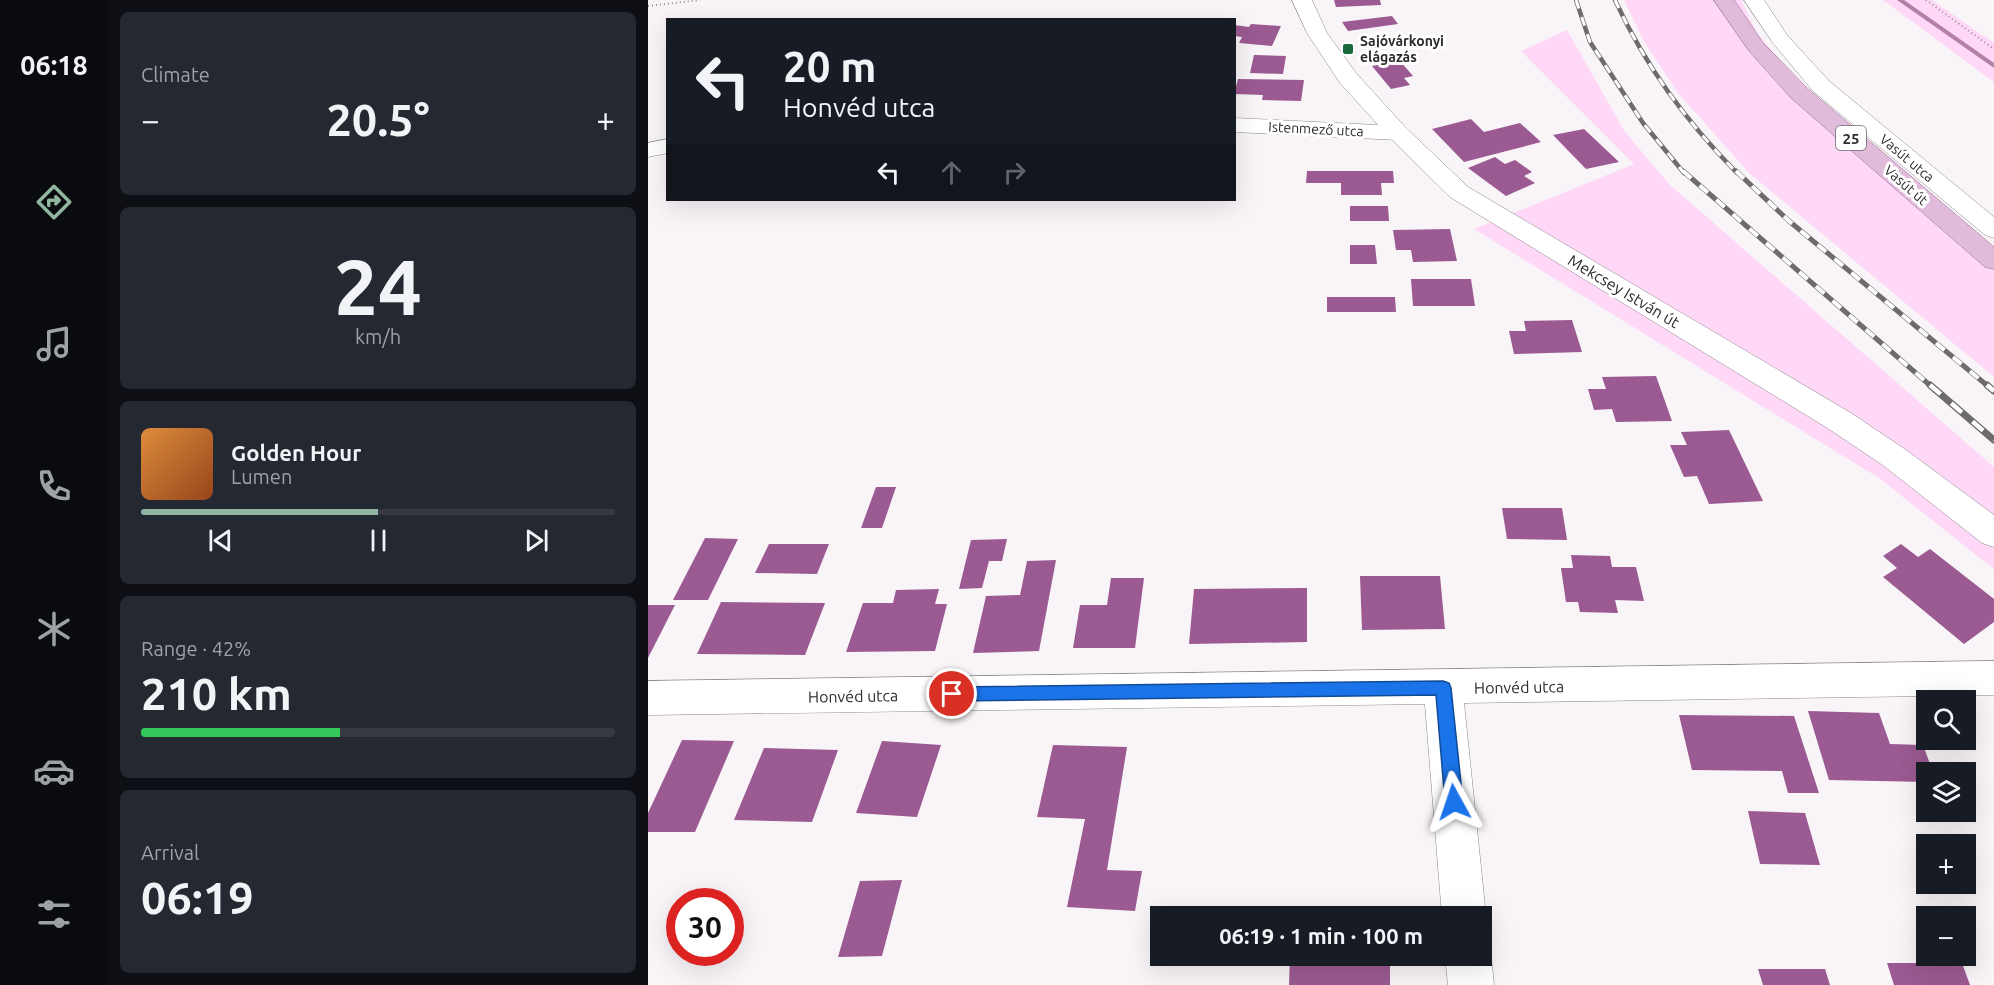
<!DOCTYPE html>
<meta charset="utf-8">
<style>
body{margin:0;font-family:Ubuntu,sans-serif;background:#242831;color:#f1f3f6;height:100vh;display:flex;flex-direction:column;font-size:22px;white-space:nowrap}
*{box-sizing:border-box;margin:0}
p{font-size:20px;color:#9ea1a6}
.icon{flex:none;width:33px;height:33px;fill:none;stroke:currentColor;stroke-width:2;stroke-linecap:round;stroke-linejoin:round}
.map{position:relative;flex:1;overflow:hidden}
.details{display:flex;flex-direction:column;gap:12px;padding:12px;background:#0d0f14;width:540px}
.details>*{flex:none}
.banner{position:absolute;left:18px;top:18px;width:570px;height:183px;border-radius:0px;box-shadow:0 6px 24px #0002;background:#171b24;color:#f1f3f6;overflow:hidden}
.fabs{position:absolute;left:1268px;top:690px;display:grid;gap:12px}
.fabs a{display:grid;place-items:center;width:60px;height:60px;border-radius:0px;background:#171b24;box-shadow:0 6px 24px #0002;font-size:30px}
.speed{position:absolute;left:18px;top:888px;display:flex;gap:12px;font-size:30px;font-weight:700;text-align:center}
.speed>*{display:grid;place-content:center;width:78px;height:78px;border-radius:50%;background:#171b24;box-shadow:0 6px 24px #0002;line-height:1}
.speed .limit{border:9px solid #d22;background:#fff;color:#111}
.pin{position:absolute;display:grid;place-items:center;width:51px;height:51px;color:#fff;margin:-26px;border:3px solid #fff;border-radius:50%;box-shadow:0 2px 6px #0007}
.me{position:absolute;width:66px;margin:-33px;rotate:355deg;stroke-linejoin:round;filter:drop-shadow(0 0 4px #0008)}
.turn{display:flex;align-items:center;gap:21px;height:126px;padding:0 18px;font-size:27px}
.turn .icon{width:78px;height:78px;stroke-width:2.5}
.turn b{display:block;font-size:42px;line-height:51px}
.lanes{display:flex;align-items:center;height:57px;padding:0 18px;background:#0003;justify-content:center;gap:30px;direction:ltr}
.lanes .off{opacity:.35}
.big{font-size:45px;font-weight:700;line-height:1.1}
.details .tile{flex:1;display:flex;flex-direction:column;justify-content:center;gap:9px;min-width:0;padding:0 21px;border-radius:9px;background:#242831}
.details .dial{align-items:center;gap:0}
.dial b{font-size:78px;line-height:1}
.song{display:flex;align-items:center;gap:18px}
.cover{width:72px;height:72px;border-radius:9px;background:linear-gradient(135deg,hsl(30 70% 55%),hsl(20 70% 35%))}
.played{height:6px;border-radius:3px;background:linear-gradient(90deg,#90b6a2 50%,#363941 50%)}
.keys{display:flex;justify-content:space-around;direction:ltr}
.heat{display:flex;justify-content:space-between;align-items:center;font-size:33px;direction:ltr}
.charge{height:9px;border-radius:4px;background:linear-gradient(90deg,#34c759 42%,#363941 0)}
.trip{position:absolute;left:502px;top:906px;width:342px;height:60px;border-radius:0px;background:#171b24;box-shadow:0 6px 24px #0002;font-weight:700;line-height:60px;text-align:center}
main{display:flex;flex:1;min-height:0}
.dock{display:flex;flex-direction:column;width:108px;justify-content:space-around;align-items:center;background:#090b0e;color:#9ea1a6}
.dock .icon{width:42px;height:42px}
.dock .active{color:#90b6a2}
.dock b{font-size:27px;color:#f1f3f6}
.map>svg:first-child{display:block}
</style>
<main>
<nav class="dock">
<b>06:18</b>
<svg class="icon active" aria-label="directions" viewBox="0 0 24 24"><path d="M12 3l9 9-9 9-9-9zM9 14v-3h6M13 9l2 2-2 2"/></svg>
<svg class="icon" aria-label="music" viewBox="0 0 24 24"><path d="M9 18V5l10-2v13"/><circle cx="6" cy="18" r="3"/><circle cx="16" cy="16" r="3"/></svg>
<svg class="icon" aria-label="phone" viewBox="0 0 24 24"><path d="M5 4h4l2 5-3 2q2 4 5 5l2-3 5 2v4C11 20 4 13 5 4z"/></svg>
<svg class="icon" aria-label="climate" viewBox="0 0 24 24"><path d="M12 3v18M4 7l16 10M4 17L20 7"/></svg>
<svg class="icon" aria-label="car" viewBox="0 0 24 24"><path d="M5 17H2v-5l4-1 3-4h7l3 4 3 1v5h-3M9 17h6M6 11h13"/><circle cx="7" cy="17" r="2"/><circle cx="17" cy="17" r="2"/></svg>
<svg class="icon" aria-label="filters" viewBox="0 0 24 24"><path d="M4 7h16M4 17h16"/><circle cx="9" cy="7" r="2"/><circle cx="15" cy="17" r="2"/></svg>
</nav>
<section class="details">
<div class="tile"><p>Climate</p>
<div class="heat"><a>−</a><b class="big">20.5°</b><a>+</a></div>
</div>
<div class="tile dial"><b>24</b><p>km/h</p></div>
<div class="tile">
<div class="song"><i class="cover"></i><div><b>Golden Hour</b><p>Lumen</p></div></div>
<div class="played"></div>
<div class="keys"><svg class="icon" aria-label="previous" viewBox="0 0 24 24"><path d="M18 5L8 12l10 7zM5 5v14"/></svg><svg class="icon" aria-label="pause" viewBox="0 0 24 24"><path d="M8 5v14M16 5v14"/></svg><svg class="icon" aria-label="next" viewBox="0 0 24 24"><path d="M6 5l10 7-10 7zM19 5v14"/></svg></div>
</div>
<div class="tile"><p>Range · 42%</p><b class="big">210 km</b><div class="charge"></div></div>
<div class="tile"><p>Arrival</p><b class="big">06:19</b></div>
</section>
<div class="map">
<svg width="1346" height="985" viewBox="0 0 1346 985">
<rect width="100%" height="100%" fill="#f8f4f7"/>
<!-- green -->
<g fill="#ffd8f7">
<polygon points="976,0 1093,0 1109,33 1150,81 1346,248 1346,377 1101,173 1030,93 995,40"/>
<polygon points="1235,0 1284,0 1346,43 1346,82"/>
<polygon points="919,30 977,132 1022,185 1346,467 1346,569 1231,478 826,229 986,164 873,51"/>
</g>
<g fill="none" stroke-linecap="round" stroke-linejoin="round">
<!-- stream -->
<polygon fill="#b380aa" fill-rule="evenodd" points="1249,0 1256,0 1346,63 1346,68"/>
</g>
<!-- building -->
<g fill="#9b5a92">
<polygon points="686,0 732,0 733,5 688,7"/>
<polygon points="744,16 750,24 700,31 694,22"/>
<polygon points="603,24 633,26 624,46 591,43 594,37 586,36 586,25 601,27"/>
<polygon points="606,55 638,56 635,74 602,73"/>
<polygon points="752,61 765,76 756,78 762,85 743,89 724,66"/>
<polygon points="590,79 656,80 653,101 614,100 615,95 586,94"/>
<polygon points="823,119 836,132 872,123 893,142 816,162 784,129"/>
<polygon points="936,129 971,162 938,169 905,135"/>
<polygon points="847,157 857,164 867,160 884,172 876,176 887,183 858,196 820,168"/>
<polygon points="659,171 745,171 746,183 733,183 734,195 693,195 693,183 658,183"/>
<polygon points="702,206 740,206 741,221 702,221"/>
<polygon points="802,229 809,261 765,262 763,250 748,250 745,230"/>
<polygon points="702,245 727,245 729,264 702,264"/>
<polygon points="763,279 823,279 827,306 765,306"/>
<polygon points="679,297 747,297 748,312 679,312"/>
<polygon points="924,320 934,352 866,354 861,331 878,331 876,321"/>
<polygon points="1008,376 1024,421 968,422 964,409 946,410 940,389 958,389 954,377"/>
<polygon points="1081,430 1115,501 1061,504 1049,476 1036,477 1022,445 1039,445 1033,432"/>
<polygon points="228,487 248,487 234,528 213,528"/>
<polygon points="854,508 914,508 919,540 859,539"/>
<polygon points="57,538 90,539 60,600 25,600"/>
<polygon points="359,539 354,561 341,561 334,588 311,589 323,540"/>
<polygon points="121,544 181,544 169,574 107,573"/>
<polygon points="1253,544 1270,557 1282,549 1346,599 1346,622 1316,644 1235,577 1249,568 1235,556"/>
<polygon points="923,555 962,556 964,567 988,567 996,601 967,600 970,613 932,612 930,602 918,602 913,568 925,568"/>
<polygon points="408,560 391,651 325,653 338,596 372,595 379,561"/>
<polygon points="712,576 792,576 797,629 714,630"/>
<polygon points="463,578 496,578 487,648 425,648 432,605 459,605"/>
<polygon points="659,588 659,642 541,644 546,589"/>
<polygon points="291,589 287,604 299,604 287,651 198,652 215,603 245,603 248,590"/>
<polygon points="73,602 177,603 157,655 49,654"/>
<polygon points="0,605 27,605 0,658"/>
<polygon points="1160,711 1231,713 1242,744 1275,745 1285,772 1278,772 1278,782 1181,780"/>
<polygon points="1031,715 1146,716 1171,793 1140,793 1134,771 1044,770"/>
<polygon points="34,740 86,741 47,832 0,832 0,813"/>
<polygon points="234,741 293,745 269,817 208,813"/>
<polygon points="405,745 479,747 459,870 494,871 487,911 419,907 437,819 389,817"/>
<polygon points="116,748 190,750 164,822 86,820"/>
<polygon points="1100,811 1157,813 1172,865 1112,864"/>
<polygon points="254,880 234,956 190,957 212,881"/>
<polygon points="642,956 742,958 742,985 641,985"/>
<polygon points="1239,963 1314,963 1322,985 1246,985"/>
<polygon points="1110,969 1177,969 1182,985 1115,985"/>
</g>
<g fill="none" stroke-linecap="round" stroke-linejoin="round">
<!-- street casing -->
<g stroke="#8a878a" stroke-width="1">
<g id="street">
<polygon points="1096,0 1116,0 1139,35 1181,81 1346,217 1346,238 1337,235 1165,91 1125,43"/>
<polygon points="586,118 750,126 758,128 762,133 758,138 750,140 586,132"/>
<polygon points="20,139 20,153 0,157 0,143"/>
<polygon points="1346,661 1346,695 816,703 838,916 834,927 834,916 794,916 777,704 0,715 0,681"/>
<polygon points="834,939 843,956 846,985 800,985 797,956 834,956"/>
</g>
</g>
<!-- secondary casing -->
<g stroke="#8a878a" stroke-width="1">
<polygon id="secondary" points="644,0 664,0 679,33 708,73 758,128 820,187 1203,413 1258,450 1346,515 1346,547 1334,543 1236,466 1181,429 802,197 742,138 692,83 659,33"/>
</g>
<!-- primary casing -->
<g stroke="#946b8d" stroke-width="1">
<polygon id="primary" points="1066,0 1086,0 1115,43 1159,88 1346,247 1346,269 1337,267 1143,98 1101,51"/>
</g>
<!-- path -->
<g stroke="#908d8f" stroke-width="2" stroke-dasharray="1 3" stroke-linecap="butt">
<polyline points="1278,0 1346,49"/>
<polyline points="0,6 52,0"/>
</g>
<!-- street -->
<use href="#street" fill="#fff" fill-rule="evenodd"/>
<!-- secondary -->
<use href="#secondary" fill="#fff" fill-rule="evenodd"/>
<!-- primary -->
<use href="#primary" fill="#e0bbda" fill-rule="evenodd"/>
<!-- rail-far2 casing -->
<g stroke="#6e6b6e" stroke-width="4.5">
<g id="rail-far2">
<polyline points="928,0 942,42 995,123 1036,173"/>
<path d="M967,0C998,67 1037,120 1089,173"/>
</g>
</g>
<!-- rail-far1 casing -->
<g stroke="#6e6b6e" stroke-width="5">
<g id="rail-far1">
<polyline points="1035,171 1284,387"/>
<polyline points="1088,171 1141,221 1341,387"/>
</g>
</g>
<!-- rail casing -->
<g stroke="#6e6b6e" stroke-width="7">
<g id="rail">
<polyline points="1282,385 1346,440"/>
<polyline points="1339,385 1346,391"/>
</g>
</g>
<!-- rail-far2 -->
<use href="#rail-far2" stroke="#fff" stroke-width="3" stroke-dasharray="9" stroke-linecap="butt"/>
<!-- rail-far1 -->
<use href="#rail-far1" stroke="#fff" stroke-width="4" stroke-dasharray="11" stroke-linecap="butt"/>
<!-- rail -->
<use href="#rail" stroke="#fff" stroke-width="4.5" stroke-dasharray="14" stroke-linecap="butt"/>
</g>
<!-- route -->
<polygon fill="#1a73e8" stroke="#114b97" stroke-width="1.5" points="795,681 801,683 803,688 815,802 812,808 806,810 800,808 797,802 788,695 304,701 298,699 296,694 298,689 304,687"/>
<!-- markers -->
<rect fill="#1a6b3b" stroke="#fff" stroke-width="2" x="694" y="43" width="12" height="12" rx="3"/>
<g text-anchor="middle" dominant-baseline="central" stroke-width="6" stroke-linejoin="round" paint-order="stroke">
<!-- far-poi labels -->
<g font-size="14" font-weight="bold" fill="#2d2b2d" stroke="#fff" text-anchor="start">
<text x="712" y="41">Sajóvárkonyi<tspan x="712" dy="16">elágazás</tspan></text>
</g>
<!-- far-street labels -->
<g font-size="14" fill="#2d2b2d" stroke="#fff">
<text transform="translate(668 129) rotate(3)">Istenmező utca</text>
<text transform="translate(1259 158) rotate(40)">Vasút utca</text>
<text transform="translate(1258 185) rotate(41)">Vasút út</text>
</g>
<!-- shield labels -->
<rect fill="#fff" stroke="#6c6b6c" stroke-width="1.5" x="1188" y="126" width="30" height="24" rx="4.5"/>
<g font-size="15" font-weight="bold" fill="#2d2b2d">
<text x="1203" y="138">25</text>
</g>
<!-- street labels -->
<g font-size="16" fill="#2d2b2d" stroke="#fff">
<text transform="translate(976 291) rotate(31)">Mekcsey István út</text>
<text transform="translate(871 687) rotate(-1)">Honvéd utca</text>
<text transform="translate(205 696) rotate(-1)">Honvéd utca</text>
</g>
</g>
</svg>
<div class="fabs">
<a><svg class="icon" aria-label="search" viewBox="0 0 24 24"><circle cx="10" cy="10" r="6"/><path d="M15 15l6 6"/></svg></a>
<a><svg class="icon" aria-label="layers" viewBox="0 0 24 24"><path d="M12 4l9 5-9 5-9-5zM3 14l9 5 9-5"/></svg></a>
<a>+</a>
<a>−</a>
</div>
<div class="speed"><div class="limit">30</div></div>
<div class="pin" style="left:304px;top:694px;background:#d93025"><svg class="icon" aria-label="arrive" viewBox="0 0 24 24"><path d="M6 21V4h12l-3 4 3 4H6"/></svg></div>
<svg class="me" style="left:806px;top:802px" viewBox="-20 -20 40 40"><path d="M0-17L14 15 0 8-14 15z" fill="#1a73e8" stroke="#fff" stroke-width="4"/></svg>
<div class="trip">06:19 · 1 min · 100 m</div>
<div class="banner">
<div class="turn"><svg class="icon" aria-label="left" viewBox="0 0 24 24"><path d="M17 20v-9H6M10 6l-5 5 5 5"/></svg><div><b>20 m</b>Honvéd utca</div></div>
<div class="lanes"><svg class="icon" aria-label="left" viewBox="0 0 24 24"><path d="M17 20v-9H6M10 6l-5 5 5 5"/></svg><svg class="icon off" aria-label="ahead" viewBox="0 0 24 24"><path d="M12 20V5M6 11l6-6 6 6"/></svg><svg class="icon off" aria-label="right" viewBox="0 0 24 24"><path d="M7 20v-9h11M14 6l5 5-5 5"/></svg></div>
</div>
</div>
</main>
